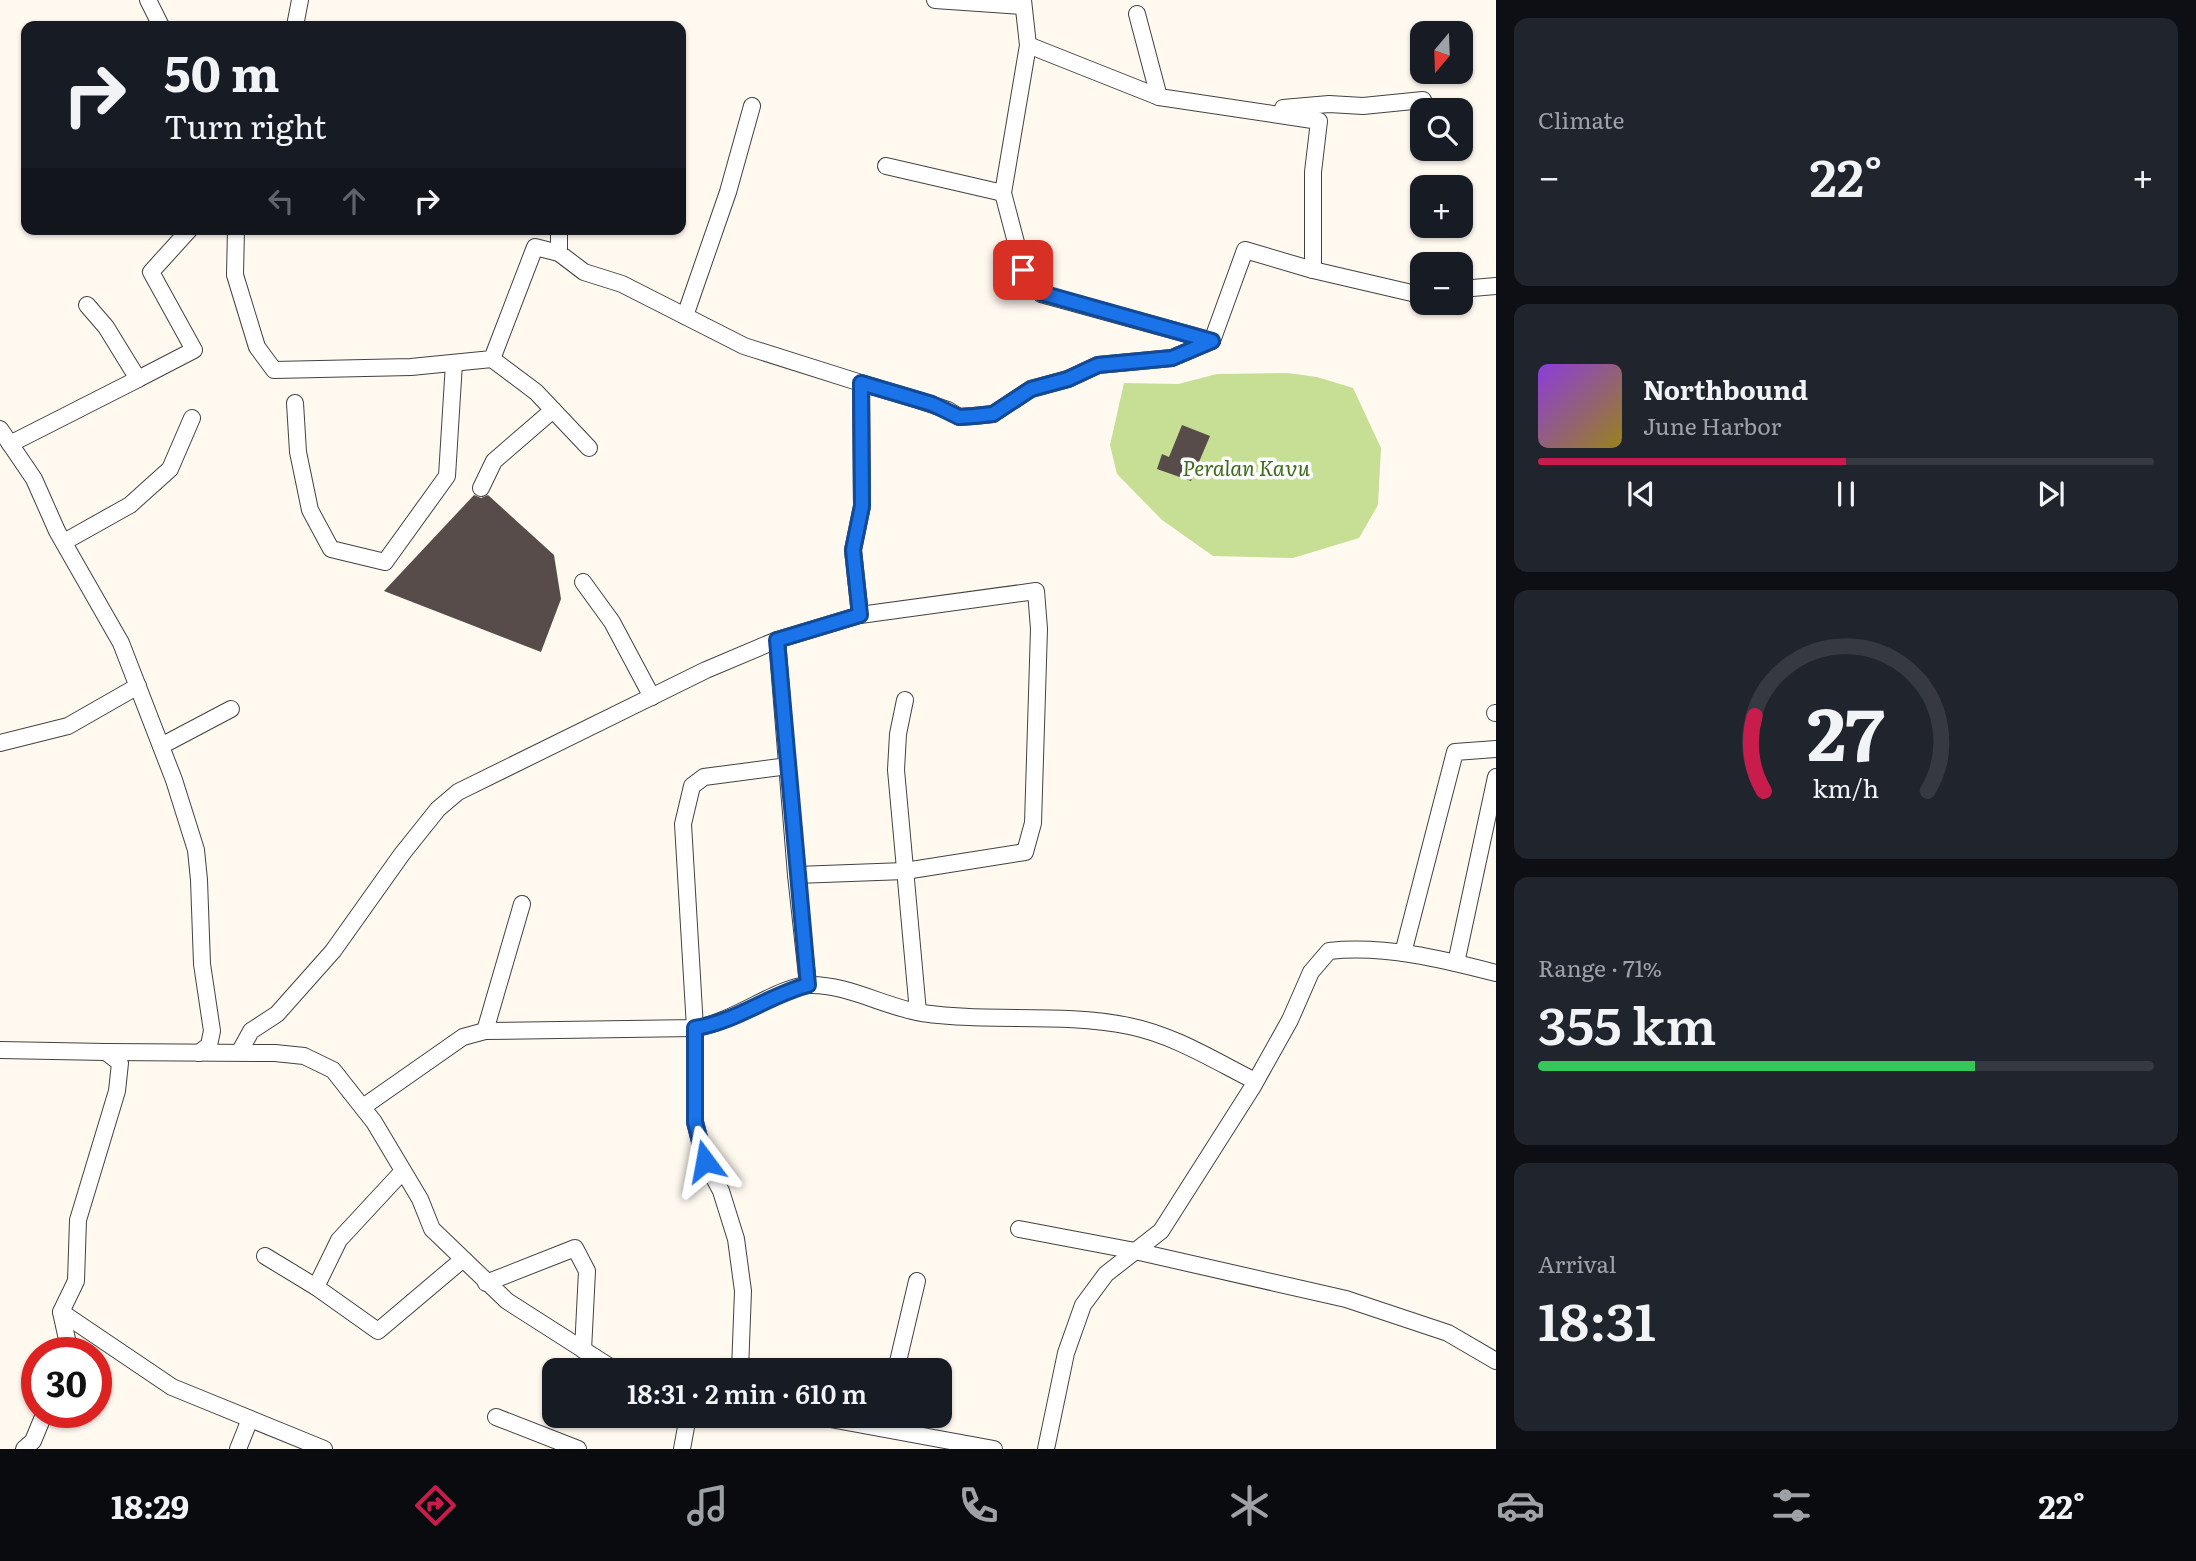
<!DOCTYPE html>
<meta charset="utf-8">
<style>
body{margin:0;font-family:Literata,serif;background:#20242c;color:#f1f3f6;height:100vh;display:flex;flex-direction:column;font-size:26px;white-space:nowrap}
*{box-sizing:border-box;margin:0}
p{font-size:23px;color:#9ea1a6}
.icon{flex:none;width:38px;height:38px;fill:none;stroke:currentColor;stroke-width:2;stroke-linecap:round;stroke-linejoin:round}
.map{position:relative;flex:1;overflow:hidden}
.sheet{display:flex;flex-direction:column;gap:18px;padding:18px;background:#0d0f14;width:700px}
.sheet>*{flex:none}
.banner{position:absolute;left:21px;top:21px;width:665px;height:214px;border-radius:14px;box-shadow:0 2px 5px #0004;background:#171b24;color:#f1f3f6;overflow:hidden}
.needle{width:46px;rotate:199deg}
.buttons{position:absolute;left:1410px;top:21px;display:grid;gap:14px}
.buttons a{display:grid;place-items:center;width:63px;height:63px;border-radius:14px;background:#171b24;box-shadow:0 2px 5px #0004;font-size:35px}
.speed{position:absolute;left:21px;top:1337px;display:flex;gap:14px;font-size:35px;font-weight:700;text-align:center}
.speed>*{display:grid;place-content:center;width:91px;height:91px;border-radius:50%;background:#171b24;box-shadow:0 2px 5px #0004;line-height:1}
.speed .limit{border:10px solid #d22;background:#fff;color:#111}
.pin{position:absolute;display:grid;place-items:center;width:60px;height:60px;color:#fff;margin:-30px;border-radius:14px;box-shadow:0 4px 10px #0006}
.me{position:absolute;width:77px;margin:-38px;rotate:347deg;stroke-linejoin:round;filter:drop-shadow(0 0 5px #0008)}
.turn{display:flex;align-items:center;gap:24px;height:147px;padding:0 28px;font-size:32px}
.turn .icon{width:91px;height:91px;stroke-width:2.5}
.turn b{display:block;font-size:49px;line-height:60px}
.lanes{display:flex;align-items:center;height:66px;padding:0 28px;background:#0003;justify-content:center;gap:35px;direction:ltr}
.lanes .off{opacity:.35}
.big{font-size:52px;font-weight:600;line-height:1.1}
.sheet .widget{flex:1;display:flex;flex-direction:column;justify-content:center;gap:10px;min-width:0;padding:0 24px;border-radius:14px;background:#20242c}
.sheet .dial{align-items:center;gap:0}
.dial svg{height:182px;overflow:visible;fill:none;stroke:#363941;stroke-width:7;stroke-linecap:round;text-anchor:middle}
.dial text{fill:#f1f3f6;stroke:none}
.song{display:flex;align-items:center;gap:21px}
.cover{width:84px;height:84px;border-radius:10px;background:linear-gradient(135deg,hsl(270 70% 55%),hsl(50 70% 35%))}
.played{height:7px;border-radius:4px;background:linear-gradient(90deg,#c81d4c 50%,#363941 50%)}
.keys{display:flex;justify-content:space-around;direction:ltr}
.heat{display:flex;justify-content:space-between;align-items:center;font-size:38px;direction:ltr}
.charge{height:10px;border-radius:5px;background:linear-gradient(90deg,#34c759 71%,#363941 0)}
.trip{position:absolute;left:542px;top:1358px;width:410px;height:70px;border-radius:14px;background:#171b24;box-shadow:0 2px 5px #0004;font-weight:600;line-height:70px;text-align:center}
.tabs{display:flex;height:112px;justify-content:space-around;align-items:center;background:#090b0e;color:#9ea1a6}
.tabs .icon{width:49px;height:49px}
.tabs .on{color:#c81d4c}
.tabs b{font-size:32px;color:#f1f3f6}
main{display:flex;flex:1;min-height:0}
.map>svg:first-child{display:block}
</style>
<main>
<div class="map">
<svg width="1496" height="1449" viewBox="0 0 1496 1449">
<rect width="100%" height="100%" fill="#fff9f0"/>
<!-- forest -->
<polygon fill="#c7de95" points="1288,373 1317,377 1353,388 1381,448 1378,505 1359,538 1293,558 1213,556 1162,520 1117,474 1110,445 1124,383 1178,384 1217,374"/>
<!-- building -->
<g fill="#584c4a">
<polygon points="1182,425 1210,436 1191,481 1157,469 1162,454 1169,457"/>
<polygon points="474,495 481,498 488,495 554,555 561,599 541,652 384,591"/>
</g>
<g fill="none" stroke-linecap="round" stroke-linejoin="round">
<!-- minor casing -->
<g stroke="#424242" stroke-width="18">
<g id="minor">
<polyline points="148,0 161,26"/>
<polyline points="935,0 1023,6"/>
<polyline points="1023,0 1028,45 1003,193 1023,269 1041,294 1212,341"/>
<polyline points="1137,14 1159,97 1319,121 1313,172 1313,270"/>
<polyline points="295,26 300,0"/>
<polyline points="1028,45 1159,97"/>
<polyline points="1283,108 1329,104 1363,106 1423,100"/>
<polyline points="886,166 1003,193"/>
<polyline points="236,229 235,275 257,347 274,370 411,367 492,359 535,247 559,253"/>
<polyline points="1461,289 1496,286"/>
<polyline points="685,316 728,192 752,106"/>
<polyline points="492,359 536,392 589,448"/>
<polyline points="138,379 194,350 151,272 190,229"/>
<polyline points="861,383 918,400 948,410 959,417 974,416 993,414 1031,389 1068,379 1098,365 1172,358 1212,341 1245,250 1313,270 1416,294 1423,294"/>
<polyline points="295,403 298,452 310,510 331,549 385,562 447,476 454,363"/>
<polyline points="0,429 34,479 57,531 121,643 174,780 196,850 199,880 202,964 212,1031 209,1045 199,1053"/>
<polyline points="10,444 138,379 106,327 87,305"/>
<polyline points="481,488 494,461 553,410"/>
<polyline points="64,542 130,505 170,469 192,418"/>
<polyline points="583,582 612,622 652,697"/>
<polyline points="777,640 796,875"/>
<polyline points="905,700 898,734 896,770 918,1012"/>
<polyline points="1495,713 1496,713"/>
<polyline points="0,743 68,726 138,686"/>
<polyline points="161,746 231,709"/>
<polyline points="1403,953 1455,752 1496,749"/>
<polyline points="1456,963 1496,777"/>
<polyline points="808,985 796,875 905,871 1025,852 1033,823 1039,629 1036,591 860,615"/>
<polyline points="485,1031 522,904"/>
<polyline points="0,1050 106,1052 120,1063 117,1091 78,1220 76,1281 61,1312 70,1353"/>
<polyline points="240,1051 251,1031 277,1014 333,951 402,854 438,809 458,792 706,670 777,640 860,615 853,550 862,506 861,383 744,346 622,284 584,272 559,253 559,229"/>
<polyline points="106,1052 275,1053 304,1056 333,1070 374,1122 420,1199 432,1229 507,1301 615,1370"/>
<path d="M363,1107L463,1037L485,1031L695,1028C733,1023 778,986 809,985C847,984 885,1007 922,1013C991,1023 1061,1012 1129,1026C1174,1035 1215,1061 1255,1081"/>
<polyline points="403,1171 339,1240 316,1287 378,1331 462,1260"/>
<polyline points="1019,1229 1135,1251 1346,1299 1448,1333 1496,1361"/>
<polyline points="265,1256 316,1287"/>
<polyline points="486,1283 575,1248 587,1271 583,1350"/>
<polyline points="61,1312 172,1387 324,1449"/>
<polyline points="740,1370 743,1291 736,1239 721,1191 705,1161 695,1122 695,1028 683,824 692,786 704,777 788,766"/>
<polyline points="896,1370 917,1281"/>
<polyline points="814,1416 994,1449"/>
<polyline points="496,1417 578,1449"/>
<polyline points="24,1449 33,1441 45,1412"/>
<polyline points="238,1449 250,1419"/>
<polyline points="682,1449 688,1416"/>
<path d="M1046,1449L1066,1353L1083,1305L1106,1274L1161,1231L1252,1088L1290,1020L1311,972L1329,951C1385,945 1442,959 1496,973"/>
</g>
</g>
<!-- minor -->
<use href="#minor" stroke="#fff" stroke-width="16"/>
</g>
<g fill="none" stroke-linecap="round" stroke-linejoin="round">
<!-- route casing -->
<g stroke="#114b97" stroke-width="18">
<path id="route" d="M705,1161L695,1122V1028C736,1022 769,995 808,985L777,640L860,615L853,550L862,506L861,383L932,404L959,417L974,416L993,414L1031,389L1068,379L1098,365L1172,358L1212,341L1041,293L1023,270"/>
</g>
<!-- route -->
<use href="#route" stroke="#1a73e8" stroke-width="12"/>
</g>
<g text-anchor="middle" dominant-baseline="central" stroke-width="7" stroke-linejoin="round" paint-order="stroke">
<!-- park labels -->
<g font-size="21" font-style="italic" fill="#3d6b1a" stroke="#fff">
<text x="1246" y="466">Peralan Kavu</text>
</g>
</g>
</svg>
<div class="buttons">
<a><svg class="needle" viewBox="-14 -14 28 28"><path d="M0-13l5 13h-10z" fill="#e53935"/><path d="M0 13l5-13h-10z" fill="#9ea1a6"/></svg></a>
<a><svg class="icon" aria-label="search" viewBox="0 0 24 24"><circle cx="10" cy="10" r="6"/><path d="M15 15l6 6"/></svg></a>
<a>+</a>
<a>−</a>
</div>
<div class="speed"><div class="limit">30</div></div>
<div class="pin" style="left:1023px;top:270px;background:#d93025"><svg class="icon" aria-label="arrive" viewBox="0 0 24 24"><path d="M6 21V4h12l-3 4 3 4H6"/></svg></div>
<svg class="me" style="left:705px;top:1161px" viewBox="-20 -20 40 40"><path d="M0-17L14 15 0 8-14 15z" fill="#1a73e8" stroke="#fff" stroke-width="4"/></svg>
<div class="trip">18:31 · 2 min · 610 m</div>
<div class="banner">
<div class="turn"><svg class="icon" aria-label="right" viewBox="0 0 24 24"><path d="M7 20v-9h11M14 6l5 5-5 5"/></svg><div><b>50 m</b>Turn right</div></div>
<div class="lanes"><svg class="icon off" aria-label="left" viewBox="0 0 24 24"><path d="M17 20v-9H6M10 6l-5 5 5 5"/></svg><svg class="icon off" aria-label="ahead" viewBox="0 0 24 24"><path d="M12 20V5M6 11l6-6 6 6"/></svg><svg class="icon" aria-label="right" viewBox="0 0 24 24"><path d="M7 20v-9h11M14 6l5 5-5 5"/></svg></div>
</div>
</div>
<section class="sheet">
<div class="widget"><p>Climate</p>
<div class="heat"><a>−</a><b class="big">22°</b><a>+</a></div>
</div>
<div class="widget">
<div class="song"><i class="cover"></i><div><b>Northbound</b><p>June Harbor</p></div></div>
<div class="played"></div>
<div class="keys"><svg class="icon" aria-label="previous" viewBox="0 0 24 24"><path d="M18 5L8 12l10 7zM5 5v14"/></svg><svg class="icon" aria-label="pause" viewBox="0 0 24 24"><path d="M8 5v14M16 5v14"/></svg><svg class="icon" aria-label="next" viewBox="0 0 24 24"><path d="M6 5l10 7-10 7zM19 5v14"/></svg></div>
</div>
<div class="widget dial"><svg viewBox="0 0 100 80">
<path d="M14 69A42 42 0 1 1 86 69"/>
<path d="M14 69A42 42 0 0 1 10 36" stroke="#c81d4c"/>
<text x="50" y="56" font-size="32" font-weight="700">27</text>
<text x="50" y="72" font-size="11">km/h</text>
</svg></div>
<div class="widget"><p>Range · 71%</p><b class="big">355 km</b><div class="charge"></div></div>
<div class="widget"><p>Arrival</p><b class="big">18:31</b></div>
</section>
</main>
<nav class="tabs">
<b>18:29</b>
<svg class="icon on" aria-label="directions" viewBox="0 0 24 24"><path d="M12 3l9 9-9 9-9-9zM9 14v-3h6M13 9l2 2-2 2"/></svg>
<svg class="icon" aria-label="music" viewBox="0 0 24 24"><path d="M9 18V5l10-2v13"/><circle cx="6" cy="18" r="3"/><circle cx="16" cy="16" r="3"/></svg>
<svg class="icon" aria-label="phone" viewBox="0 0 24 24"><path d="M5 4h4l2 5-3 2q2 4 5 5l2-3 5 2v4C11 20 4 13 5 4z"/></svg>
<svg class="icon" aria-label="climate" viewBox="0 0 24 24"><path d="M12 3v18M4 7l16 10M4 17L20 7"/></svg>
<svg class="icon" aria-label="car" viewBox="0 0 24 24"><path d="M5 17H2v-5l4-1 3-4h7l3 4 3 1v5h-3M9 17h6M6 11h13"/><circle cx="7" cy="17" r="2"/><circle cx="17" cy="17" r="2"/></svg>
<svg class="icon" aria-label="filters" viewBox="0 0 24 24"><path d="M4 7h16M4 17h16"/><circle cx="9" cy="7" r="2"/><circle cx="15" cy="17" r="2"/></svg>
<b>22°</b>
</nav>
